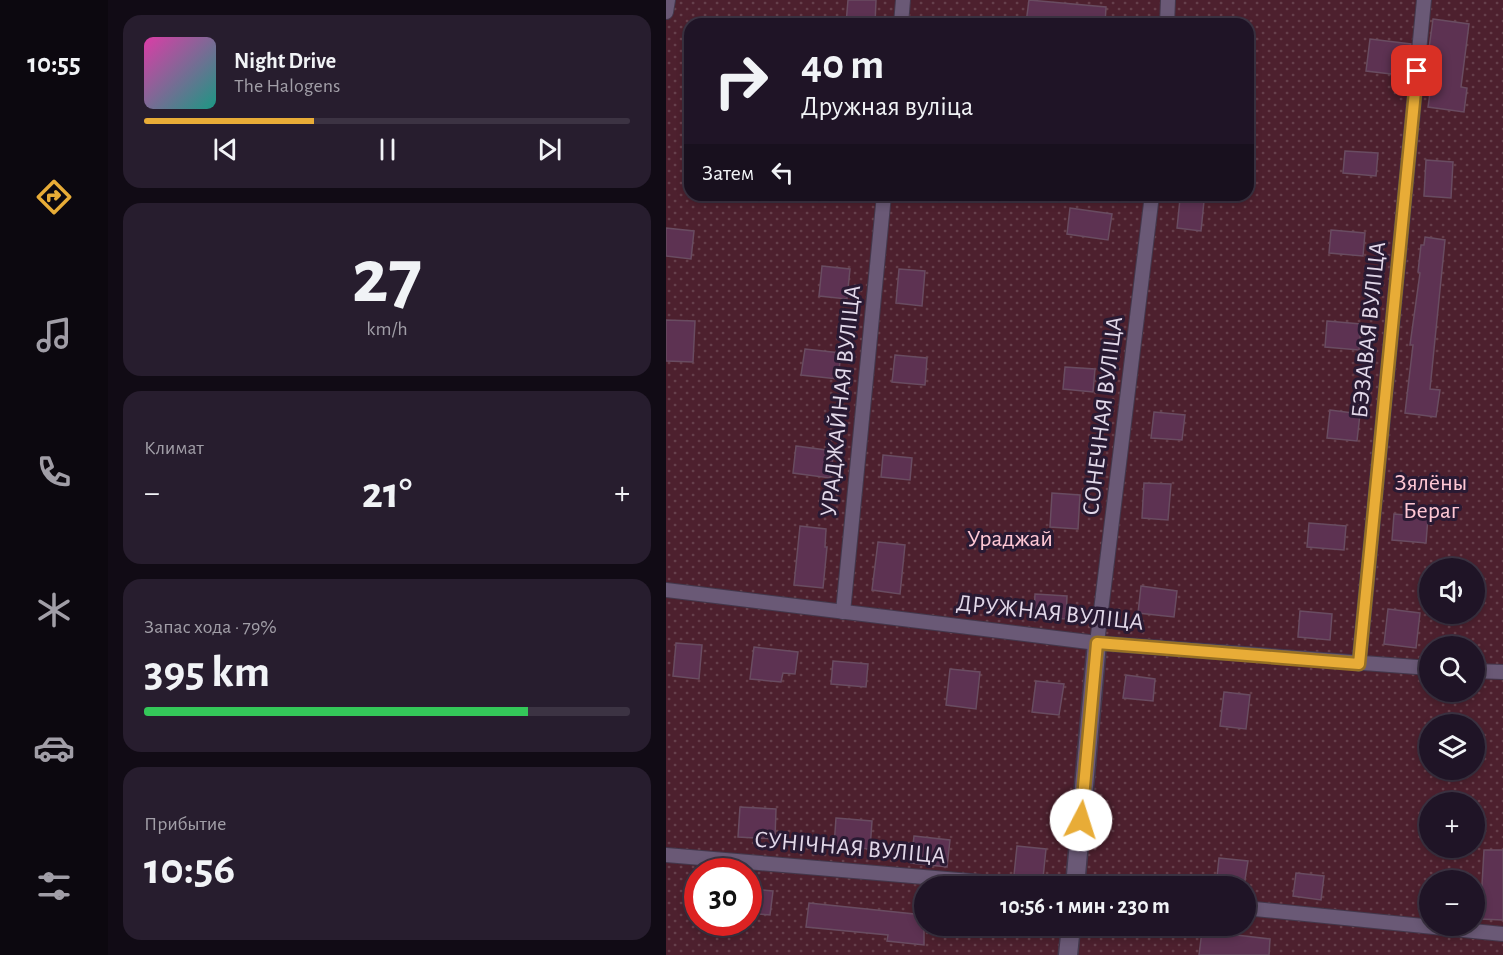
<!DOCTYPE html>
<html lang="ru">
<meta charset="utf-8">
<style>
body{margin:0;font-family:"Alegreya Sans",sans-serif;background:#271d2e;color:#f1f3f6;height:100vh;display:flex;flex-direction:column;font-size:22px;white-space:nowrap}
*{box-sizing:border-box;margin:0}
p{font-size:20px;color:#a19ea7}
.icon{flex:none;width:33px;height:33px;fill:none;stroke:currentColor;stroke-width:2;stroke-linecap:round;stroke-linejoin:round}
.map{position:relative;flex:1;overflow:hidden}
.details{display:flex;flex-direction:column;gap:15px;padding:15px;background:#110b15;width:558px}
.details>*{flex:none}
.banner{position:absolute;left:18px;top:18px;width:570px;height:183px;border-radius:18px;box-shadow:0 3px 9px #0003,0 0 0 2px #3c3343;background:#1f1426;color:#f1f3f6;overflow:hidden}
.tools{position:absolute;left:753px;top:558px;display:grid;gap:12px}
.tools a{display:grid;place-items:center;width:66px;height:66px;border-radius:50%;background:#1f1426;box-shadow:0 3px 9px #0003,0 0 0 2px #3c3343;font-size:30px}
.speed{position:absolute;left:18px;top:858px;display:flex;gap:12px;font-size:30px;font-weight:700;text-align:center}
.speed>*{display:grid;place-content:center;width:78px;height:78px;border-radius:50%;background:#1f1426;box-shadow:0 3px 9px #0003,0 0 0 2px #3c3343;line-height:1}
.speed .limit{border:9px solid #d22;background:#fff;color:#111}
.pin{position:absolute;display:grid;place-items:center;width:51px;height:51px;color:#fff;margin:-26px;border-radius:12px;box-shadow:0 3px 9px #0006}
.me{position:absolute;width:66px;margin:-33px;rotate:5deg;stroke-linejoin:round;filter:drop-shadow(0 0 4px #0008)}
.turn{display:flex;align-items:center;gap:21px;height:126px;padding:0 18px;font-size:27px}
.turn .icon{width:78px;height:78px;stroke-width:2.5}
.turn b{display:block;font-size:42px;line-height:51px}
.then{display:flex;align-items:center;height:57px;padding:0 18px;background:#0003;gap:12px;font-size:22px}
.big{font-size:45px;font-weight:700;line-height:1.1}
.details .tile{flex:1;display:flex;flex-direction:column;justify-content:center;gap:9px;min-width:0;padding:0 21px;border-radius:18px;background:#271d2e}
.details .dial{align-items:center;gap:0}
.dial b{font-size:78px;line-height:1}
.song{display:flex;align-items:center;gap:18px}
.cover{width:72px;height:72px;border-radius:9px;background:linear-gradient(135deg,hsl(320 70% 55%),hsl(170 70% 35%))}
.played{height:6px;border-radius:3px;background:linear-gradient(90deg,#e8ac37 35%,#3c3343 35%)}
.keys{display:flex;justify-content:space-around;direction:ltr}
.heat{display:flex;justify-content:space-between;align-items:center;font-size:33px;direction:ltr}
.charge{height:9px;border-radius:4px;background:linear-gradient(90deg,#34c759 79%,#3c3343 0)}
.trip{position:absolute;left:248px;top:876px;width:342px;height:60px;border-radius:30px;background:#1f1426;box-shadow:0 3px 9px #0003,0 0 0 2px #3c3343;font-weight:700;line-height:60px;text-align:center}
main{display:flex;flex:1;min-height:0}
.tab-bar{display:flex;flex-direction:column;width:108px;justify-content:space-around;align-items:center;background:#0c080f;color:#a19ea7}
.tab-bar .icon{width:42px;height:42px}
.tab-bar .selected{color:#e8ac37}
.tab-bar b{font-size:27px;color:#f1f3f6}
.map>svg:first-child{display:block}
</style>
<main>
<nav class="tab-bar">
<b>10:55</b>
<svg class="icon selected" aria-label="directions" viewBox="0 0 24 24"><path d="M12 3l9 9-9 9-9-9zM9 14v-3h6M13 9l2 2-2 2"/></svg>
<svg class="icon" aria-label="music" viewBox="0 0 24 24"><path d="M9 18V5l10-2v13"/><circle cx="6" cy="18" r="3"/><circle cx="16" cy="16" r="3"/></svg>
<svg class="icon" aria-label="phone" viewBox="0 0 24 24"><path d="M5 4h4l2 5-3 2q2 4 5 5l2-3 5 2v4C11 20 4 13 5 4z"/></svg>
<svg class="icon" aria-label="climate" viewBox="0 0 24 24"><path d="M12 3v18M4 7l16 10M4 17L20 7"/></svg>
<svg class="icon" aria-label="car" viewBox="0 0 24 24"><path d="M5 17H2v-5l4-1 3-4h7l3 4 3 1v5h-3M9 17h6M6 11h13"/><circle cx="7" cy="17" r="2"/><circle cx="17" cy="17" r="2"/></svg>
<svg class="icon" aria-label="filters" viewBox="0 0 24 24"><path d="M4 7h16M4 17h16"/><circle cx="9" cy="7" r="2"/><circle cx="15" cy="17" r="2"/></svg>
</nav>
<section class="details">
<div class="tile">
<div class="song"><i class="cover"></i><div><b>Night Drive</b><p>The Halogens</p></div></div>
<div class="played"></div>
<div class="keys"><svg class="icon" aria-label="previous" viewBox="0 0 24 24"><path d="M18 5L8 12l10 7zM5 5v14"/></svg><svg class="icon" aria-label="pause" viewBox="0 0 24 24"><path d="M8 5v14M16 5v14"/></svg><svg class="icon" aria-label="next" viewBox="0 0 24 24"><path d="M6 5l10 7-10 7zM19 5v14"/></svg></div>
</div>
<div class="tile dial"><b>27</b><p>km/h</p></div>
<div class="tile"><p>Климат</p>
<div class="heat"><a>−</a><b class="big">21°</b><a>+</a></div>
</div>
<div class="tile"><p>Запас хода · 79%</p><b class="big">395 km</b><div class="charge"></div></div>
<div class="tile"><p>Прибытие</p><b class="big">10:56</b></div>
</section>
<div class="map">
<svg width="837" height="955" viewBox="0 0 837 955">
<defs>
<pattern id="garden-dots" width="8" height="8" patternUnits="userSpaceOnUse" patternTransform="scale(1.5)"><rect width="8" height="8" fill="#4d202e"/><path d="M2 2h.1M6 6h.1" fill="none" stroke="#66404c" stroke-width="1.8" stroke-linecap="round"/></pattern>
</defs>
<rect width="100%" height="100%" fill="#291a33"/>
<!-- garden -->
<path fill="url(#garden-dots)" fill-rule="evenodd" d="M0,0H837V955H0ZM24,24H582V195H24ZM764,568H808V614H764ZM764,646H808V692H764ZM764,724H808V770H764ZM764,802H808V848H764ZM32,872H82V922H32ZM764,880H808V926H764ZM258,886H579V926H258Z"/>
<!-- building -->
<g fill="#5d3252" stroke="#694c61" stroke-width="1.5">
<polygon points="182,0 210,0 209,24 180,24"/>
<polygon points="363,0 440,7 439,24 360,23"/>
<polygon points="767,19 803,24 795,87 801,88 798,112 762,107 766,79 759,78"/>
<polygon points="704,39 745,44 742,76 700,71"/>
<polygon points="679,151 712,153 710,176 677,173"/>
<polygon points="760,160 787,162 785,198 758,196"/>
<polygon points="514,199 538,201 535,231 511,228"/>
<polygon points="404,208 446,214 442,240 401,234"/>
<polygon points="0,228 28,231 25,259 0,256"/>
<polygon points="665,230 699,233 697,256 663,253"/>
<polygon points="759,237 779,240 764,389 774,390 770,417 739,413 747,345 744,345 754,273 752,272 755,245 758,245"/>
<polygon points="156,266 184,269 181,299 153,296"/>
<polygon points="233,269 259,271 256,306 230,303"/>
<polygon points="0,320 29,321 27,362 0,361"/>
<polygon points="661,321 695,324 693,350 659,347"/>
<polygon points="139,349 175,353 172,379 135,375"/>
<polygon points="229,355 261,358 259,385 226,382"/>
<polygon points="399,367 429,369 427,392 397,389"/>
<polygon points="664,410 694,414 691,441 661,438"/>
<polygon points="488,412 519,415 516,440 485,438"/>
<polygon points="130,446 168,451 164,478 127,473"/>
<polygon points="217,455 246,458 244,480 215,477"/>
<polygon points="478,483 505,484 502,520 476,518"/>
<polygon points="386,493 414,495 412,529 384,527"/>
<polygon points="728,514 762,517 760,543 726,540"/>
<polygon points="643,523 680,526 678,550 641,547"/>
<polygon points="134,526 160,529 159,547 161,547 157,588 128,585"/>
<polygon points="212,542 239,545 234,594 206,590"/>
<polygon points="475,586 511,591 508,617 472,613"/>
<polygon points="369,594 401,596 400,619 368,617"/>
<polygon points="722,609 754,613 750,648 718,644"/>
<polygon points="634,611 666,614 664,640 632,637"/>
<polygon points="10,643 36,645 33,679 7,676"/>
<polygon points="88,647 132,652 129,674 117,673 115,682 84,679"/>
<polygon points="167,661 202,664 200,687 165,684"/>
<polygon points="284,669 314,672 310,709 280,705"/>
<polygon points="460,675 489,679 487,701 457,698"/>
<polygon points="370,681 398,684 393,715 366,712"/>
<polygon points="558,692 584,695 580,729 554,726"/>
<polygon points="74,807 110,809 109,839 72,837"/>
<polygon points="170,818 206,821 204,849 168,846"/>
<polygon points="248,836 284,840 281,867 245,863"/>
<polygon points="351,846 380,849 377,878 348,875"/>
<polygon points="818,850 837,850 837,920 814,919"/>
<polygon points="553,858 582,861 578,886 550,886"/>
<polygon points="630,873 658,876 655,900 627,896"/>
<polygon points="82,889 107,891 104,915 82,913"/>
<polygon points="143,903 258,915 258,945 221,941 222,935 140,927"/>
<polygon points="536,931 604,939 603,955 533,955"/>
</g>
<g fill="none" stroke-linecap="round" stroke-linejoin="round">
<!-- lane casing -->
<g stroke="#43384c" stroke-width="16">
<g id="lane">
<polyline points="0,12 2,0"/>
<polyline points="235,24 237,0"/>
<polyline points="501,24 502,0"/>
<polyline points="0,590 431,643 764,668"/>
<polyline points="177,612 218,195"/>
<polyline points="431,643 486,195"/>
<polyline points="693,664 758,0"/>
<polyline points="808,671 837,672"/>
<polyline points="0,855 363,886"/>
<polyline points="579,908 837,934"/>
</g>
</g>
<!-- street casing -->
<g stroke="#43384c" stroke-width="21">
<g id="street">
<polyline points="409,886 431,643"/>
<polyline points="402,955 405,926"/>
</g>
</g>
<!-- lane -->
<use href="#lane" stroke="#6a5976" stroke-width="14"/>
<!-- street -->
<use href="#street" stroke="#6a5976" stroke-width="18"/>
</g>
<g fill="none" stroke-linecap="round" stroke-linejoin="round">
<!-- route casing -->
<g stroke="#977024" stroke-width="15">
<polyline id="route" points="415,820 431,643 693,664 751,71"/>
</g>
<!-- route -->
<use href="#route" stroke="#e8ac37" stroke-width="10"/>
</g>
<g text-anchor="middle" dominant-baseline="central" stroke-width="6" stroke-linejoin="round" paint-order="stroke">
<!-- street labels -->
<g font-size="24" fill="#e2d8e9" stroke="#291a33">
<text transform="translate(703 330) rotate(-84)">БЭЗАВАЯ ВУЛІЦА</text>
<text transform="translate(175 401) rotate(-84)">УРАДЖАЙНАЯ ВУЛІЦА</text>
<text transform="translate(437 416) rotate(-83)">СОНЕЧНАЯ ВУЛІЦА</text>
<text transform="translate(384 613) rotate(6)">ДРУЖНАЯ ВУЛІЦА</text>
<text transform="translate(184 848) rotate(5)">СУНІЧНАЯ ВУЛІЦА</text>
</g>
<!-- park labels -->
<g font-size="24" fill="#fec7d4" stroke="#291a33">
<text x="765" y="483">Зялёны<tspan x="765" dy="28">Бераг</tspan></text>
<text x="344" y="539">Ураджай</text>
</g>
</g>
</svg>
<div class="tools">
<a><svg class="icon" aria-label="sound" viewBox="0 0 24 24"><path d="M4 9h4l5-4v14l-5-4H4zM17 9q2 3 0 6"/></svg></a>
<a><svg class="icon" aria-label="search" viewBox="0 0 24 24"><circle cx="10" cy="10" r="6"/><path d="M15 15l6 6"/></svg></a>
<a><svg class="icon" aria-label="layers" viewBox="0 0 24 24"><path d="M12 4l9 5-9 5-9-5zM3 14l9 5 9-5"/></svg></a>
<a>+</a>
<a>−</a>
</div>
<div class="speed"><div class="limit">30</div></div>
<div class="pin" style="left:751px;top:71px;background:#d93025"><svg class="icon" aria-label="arrive" viewBox="0 0 24 24"><path d="M6 21V4h12l-3 4 3 4H6"/></svg></div>
<svg class="me" style="left:415px;top:820px" viewBox="-20 -20 40 40"><circle r="19" fill="#fff"/><path d="M0-13L10 11 0 6-10 11z" fill="#e8ac37"/></svg>
<div class="trip">10:56 · 1 мин · 230 m</div>
<div class="banner">
<div class="turn"><svg class="icon" aria-label="right" viewBox="0 0 24 24"><path d="M7 20v-9h11M14 6l5 5-5 5"/></svg><div><b>40 m</b>Дружная вуліца</div></div>
<div class="then">Затем<svg class="icon" aria-label="left" viewBox="0 0 24 24"><path d="M17 20v-9H6M10 6l-5 5 5 5"/></svg></div>
</div>
</div>
</main>
